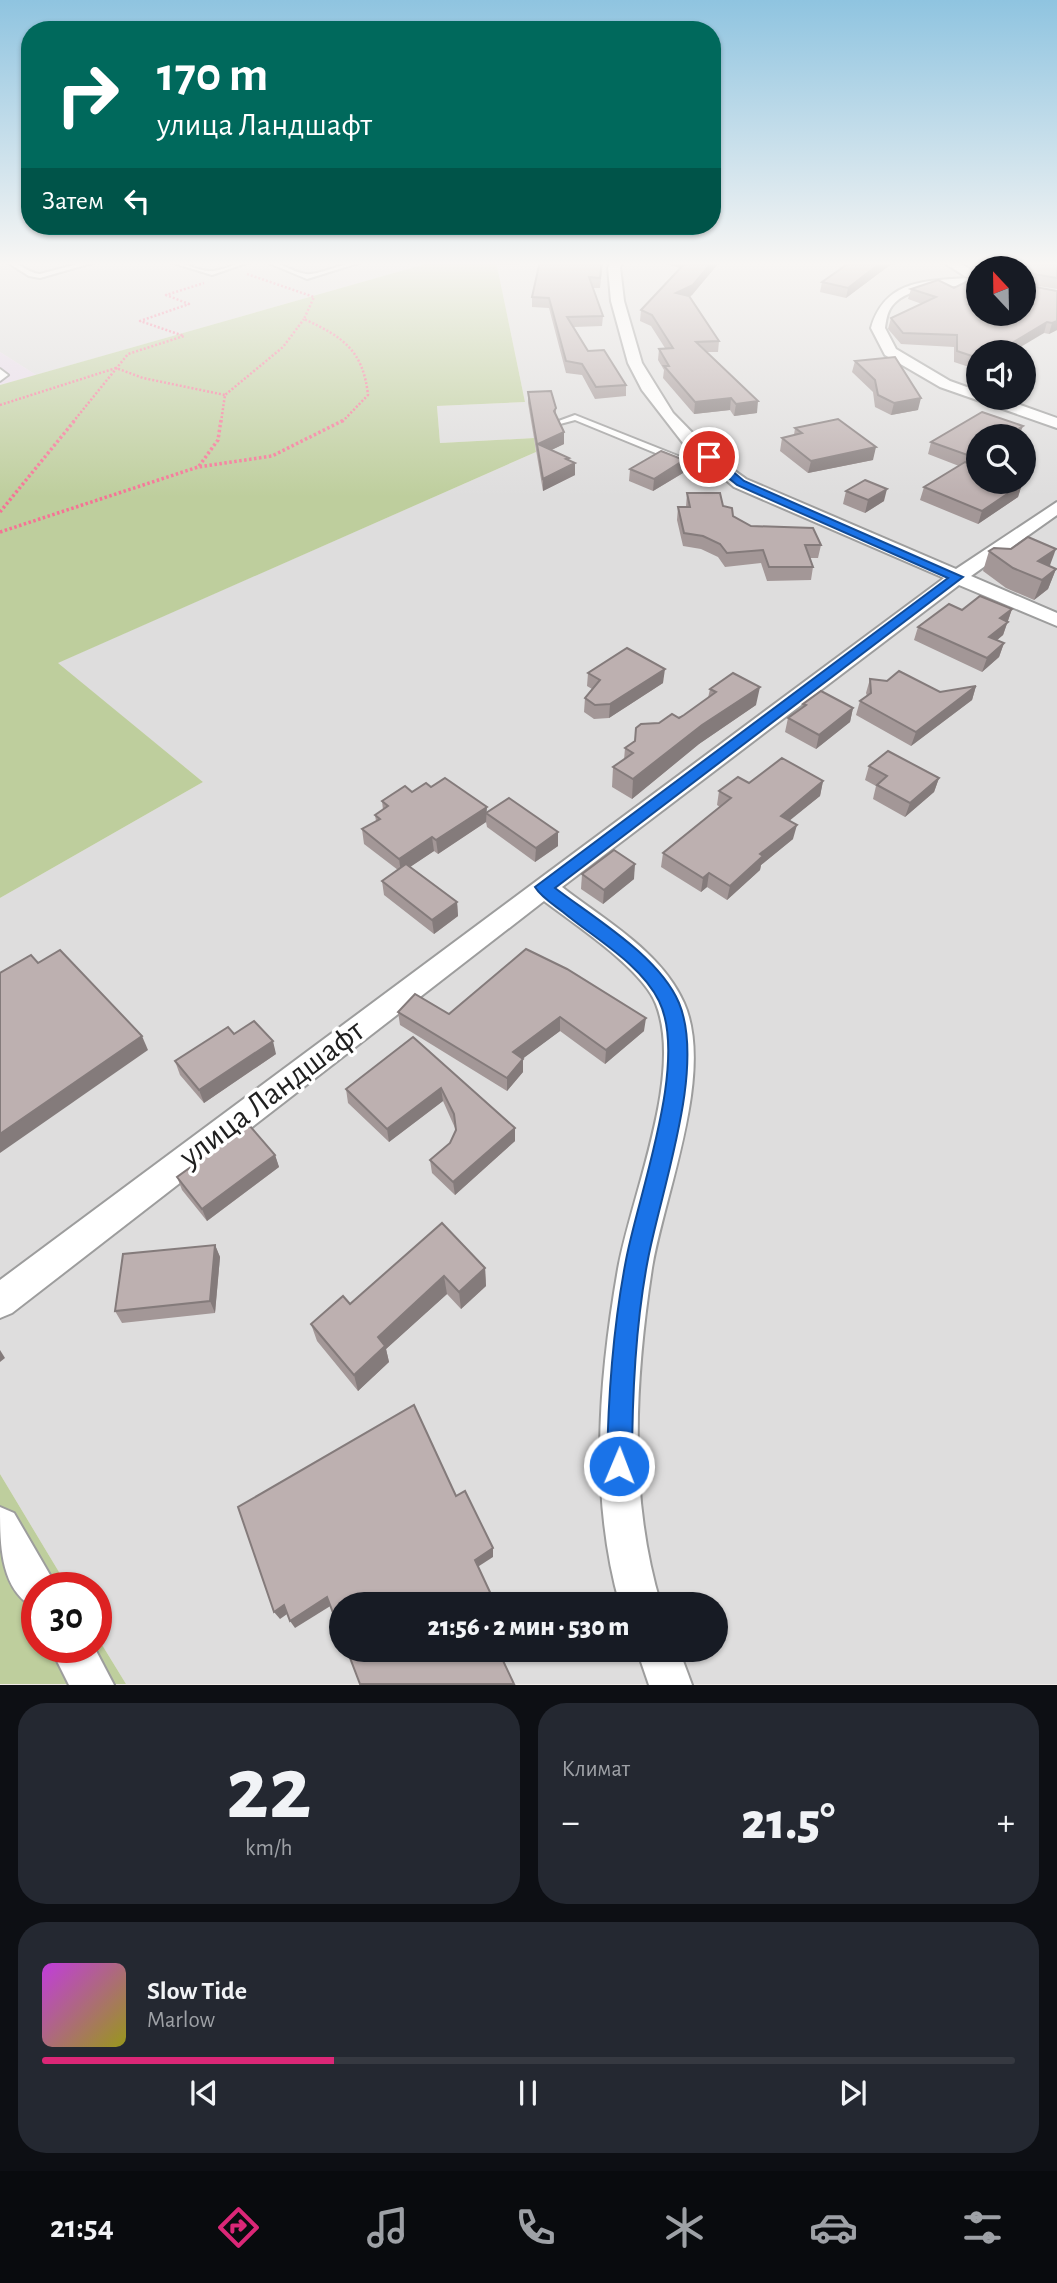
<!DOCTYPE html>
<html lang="ru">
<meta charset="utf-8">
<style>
body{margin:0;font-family:"Alegreya Sans",sans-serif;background:#242831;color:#f1f3f6;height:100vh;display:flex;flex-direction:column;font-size:26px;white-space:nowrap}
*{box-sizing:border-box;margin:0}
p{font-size:23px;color:#9ea1a6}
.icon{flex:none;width:38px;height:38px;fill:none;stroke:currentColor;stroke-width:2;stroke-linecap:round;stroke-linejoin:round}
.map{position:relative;height:1685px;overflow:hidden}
.panel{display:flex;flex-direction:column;gap:18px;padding:18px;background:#0d0f14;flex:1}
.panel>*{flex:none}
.top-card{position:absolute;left:21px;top:21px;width:700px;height:214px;border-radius:28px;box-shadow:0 2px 5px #0004;background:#00695c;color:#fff;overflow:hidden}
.needle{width:46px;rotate:338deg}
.fabs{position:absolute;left:966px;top:256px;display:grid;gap:14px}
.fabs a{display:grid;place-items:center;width:70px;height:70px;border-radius:50%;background:#171b24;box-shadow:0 2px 5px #0004;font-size:35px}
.speed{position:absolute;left:21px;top:1572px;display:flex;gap:14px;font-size:35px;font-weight:700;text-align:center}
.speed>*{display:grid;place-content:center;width:91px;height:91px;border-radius:50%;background:#171b24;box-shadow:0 2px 5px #0004;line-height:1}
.speed .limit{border:10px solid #d22;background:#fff;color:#111}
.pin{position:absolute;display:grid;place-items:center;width:60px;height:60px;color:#fff;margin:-30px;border:4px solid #fff;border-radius:50%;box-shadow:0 2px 7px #0007}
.me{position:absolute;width:77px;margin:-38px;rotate:1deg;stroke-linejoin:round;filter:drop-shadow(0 0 5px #0008)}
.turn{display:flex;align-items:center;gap:24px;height:147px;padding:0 21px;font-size:32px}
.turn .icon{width:91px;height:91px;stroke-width:2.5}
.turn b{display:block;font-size:49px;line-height:60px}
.then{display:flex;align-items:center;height:66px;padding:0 21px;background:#0003;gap:14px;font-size:26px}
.big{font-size:52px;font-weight:800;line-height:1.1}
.panel .widget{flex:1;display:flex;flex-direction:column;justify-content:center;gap:10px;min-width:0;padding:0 24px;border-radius:28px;background:#242831}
.panel .dial{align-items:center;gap:0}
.dial b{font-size:91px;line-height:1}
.song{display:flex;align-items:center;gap:21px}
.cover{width:84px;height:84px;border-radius:10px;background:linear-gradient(135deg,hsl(290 70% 55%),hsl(60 70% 35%))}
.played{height:7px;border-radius:4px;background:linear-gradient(90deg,#db2777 30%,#363941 30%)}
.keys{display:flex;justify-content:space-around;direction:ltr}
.heat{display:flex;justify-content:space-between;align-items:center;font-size:38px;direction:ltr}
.panel .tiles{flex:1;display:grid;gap:18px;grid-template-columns:1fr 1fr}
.widget:last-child{grid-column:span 2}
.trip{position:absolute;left:329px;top:1592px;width:399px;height:70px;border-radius:35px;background:#171b24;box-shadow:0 2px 5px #0004;font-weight:800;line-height:70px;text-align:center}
.menu{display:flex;height:112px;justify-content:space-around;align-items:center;background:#090b0e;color:#9ea1a6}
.menu .icon{width:49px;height:49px}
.menu .selected{color:#db2777}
.menu b{font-size:32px;color:#f1f3f6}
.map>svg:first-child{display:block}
</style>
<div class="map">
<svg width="1057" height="1685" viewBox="0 0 1057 1685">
<rect width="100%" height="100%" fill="#f0eae7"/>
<!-- residential -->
<g fill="#dedddd" fill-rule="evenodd">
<polygon points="0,261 436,261 36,375 0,352"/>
<path d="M496,261H1057V1684H126L96,1635V1587H68L0,1474V898L203,782L57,663L536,452L534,438L440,443L437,406L525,402ZM978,268H1024V313H978ZM978,352H1024V397H978ZM978,436H1024V481H978ZM341,1605H716V1650H341Z"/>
</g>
<!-- industrial -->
<polygon fill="#e6d9e9" points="0,352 36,375 0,385"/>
<!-- forest -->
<g fill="#bece9d">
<polygon points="436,261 496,261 525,402 437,406 440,443 534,438 536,452 58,663 203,782 0,898 0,385"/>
<polygon points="0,1474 68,1587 37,1587 37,1647 96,1647 96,1635 126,1684 0,1684"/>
</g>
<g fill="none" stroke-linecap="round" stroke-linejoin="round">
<!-- lane casing -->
<g stroke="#9d9d9d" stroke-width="4">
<g id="lane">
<path d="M5,261C18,261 27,273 40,274L89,261H99L40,278L29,276Z"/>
<path d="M167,261C183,261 199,272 212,271C226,270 238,261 252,261L212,275Z"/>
<path d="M264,261C280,261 291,272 306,274C318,276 347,261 365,261L307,279Z"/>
<polygon points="0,369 8,375 0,381"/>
<polygon points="575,415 703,466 734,476 730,478 697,470 575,420 560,424 556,422"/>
</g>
</g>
<!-- street casing -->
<g stroke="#9d9d9d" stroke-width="4">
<g id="street">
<path d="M612,261H624L620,267L624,301L642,363L673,413L718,459L746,479L956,569L1057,502V515L971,576L1057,613V626L959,585L562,887C604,920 661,951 684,1003C715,1073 664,1195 652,1268C635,1379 628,1497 661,1605H620C589,1497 599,1378 618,1269C631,1196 684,1075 656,1004C643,969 574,924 544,901L12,1313L0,1318V1280L944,578L734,487L683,443L642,390L628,363L611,301L608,267Z"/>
<path d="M941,261H956L978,274V285C953,287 909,284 892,306C887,312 886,321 885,328L896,349L950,381L978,391V397H998L1057,418V428L940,387L885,355L871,328C885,280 924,281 968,278Z"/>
<path d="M0,1507L14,1513L57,1587H37V1609C0,1592 0,1545 0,1507Z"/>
<polygon points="50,1647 94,1647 114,1685 69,1685"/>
<polygon points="637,1650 679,1650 692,1685 649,1685"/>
</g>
</g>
<!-- path-far1 -->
<g stroke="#f67295" stroke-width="2.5" stroke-dasharray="2 2" stroke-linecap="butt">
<path d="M247,274L314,297L304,319C343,337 363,350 368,395L342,422"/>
<polyline points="0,405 116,368 143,378 225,395"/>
<polyline points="73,422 128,354 184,336 140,321 189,304 166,295 204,283"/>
<polyline points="221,422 225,395 283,347 304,319"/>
</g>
<!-- path -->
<g stroke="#f67295" stroke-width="3.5" stroke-dasharray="2.5 2.5" stroke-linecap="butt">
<polyline points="199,466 218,440 221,420"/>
<polyline points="0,512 75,420"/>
<polyline points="0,532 198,467 272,456 344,420"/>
</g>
<!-- lane -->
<use href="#lane" fill="#fff" fill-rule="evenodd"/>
<!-- street -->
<use href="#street" fill="#fff" fill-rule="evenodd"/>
</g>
<!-- wall -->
<g fill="#a39797">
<polygon points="497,261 603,261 600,288 593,288 603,316 602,326 574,327 588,351 626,385 626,396 595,399 582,375 566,373 549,308 532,307 532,297 540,263 498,265"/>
<polygon points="655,261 725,261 717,265 692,295 690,297 719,341 718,352 707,352 757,413 734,416 730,410 694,414 663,378 664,370 658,360 659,349 665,348 651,326 640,321 641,310 680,268"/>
<polygon points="851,261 913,261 890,265 846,298 820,292 822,282"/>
<polygon points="984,261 1057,261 1057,289 1025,284 1057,330 1049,334 1044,333 978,352 978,370 954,362 954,347 901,344 888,329 891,318 922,304 908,299 911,289 954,288 997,267"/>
<polygon points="855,361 918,410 891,415 875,407 873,392 852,372"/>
<polygon points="528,392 556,408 556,416 564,444 551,450 569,458 569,460 575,475 543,491 528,403"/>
<polygon points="795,428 873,460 808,473 780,451 782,438 794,435"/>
<polygon points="978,436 978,464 975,466 1022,484 1018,497 978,524 920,500 924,487 959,466 928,454 931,442"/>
<polygon points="684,460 683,473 653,491 629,481 630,469"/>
<polygon points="846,491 884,501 865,513 843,504"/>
<polygon points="687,493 723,506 733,516 751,526 821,545 818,558 810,558 813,567 811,580 767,581 761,563 725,567 718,557 701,549 683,546 677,520 678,507 686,507"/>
<polygon points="989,551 1050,566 1056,569 1048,589 1034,600 1006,588 983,571"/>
<polygon points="1012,609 1003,635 997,640 1004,643 999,657 982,672 914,640 918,627 962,610"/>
<polygon points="588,673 663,683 609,718 594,719 584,712 585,698 592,689 587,686"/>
<polygon points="870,679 940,692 976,686 972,700 911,746 856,715 860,701 867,696 866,693"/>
<polygon points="710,689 756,705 699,744 632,799 612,787 613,767 624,760 625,748 659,723 684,715 708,698"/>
<polygon points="803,704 853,708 850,722 816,749 785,732 788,718 802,708"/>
<polygon points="869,766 939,778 934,792 905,817 873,799 876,786 865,780"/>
<polygon points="823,781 820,796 789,820 793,839 761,865 760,870 727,900 707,887 701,892 661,867 663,853 720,807 717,805 719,791 749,783"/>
<polygon points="431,787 487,813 558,832 558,846 535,862 487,827 486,822 438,854 434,851 410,867 457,902 458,916 434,934 384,895 382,881 398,870 364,844 362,829 376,821 375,815 383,810 382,801"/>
<polygon points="582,874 634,879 603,904 581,889"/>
<polygon points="526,949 644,1031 605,1064 560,1031 523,1058 523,1072 507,1091 400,1025 398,1012 449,1014"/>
<polygon points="234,1034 276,1054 204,1103 180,1075 175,1061"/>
<polygon points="413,1037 515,1128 515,1141 455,1195 432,1173 430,1160 450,1143 456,1132 455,1128 443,1101 389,1142 348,1103 346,1089"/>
<polygon points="275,1155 279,1167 207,1221 182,1190 177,1177"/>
<polygon points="442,1223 485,1268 486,1286 461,1309 447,1294 386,1349 389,1362 358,1391 317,1341 311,1324 350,1304"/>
<polygon points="215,1245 220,1257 215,1313 122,1323 115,1311"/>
</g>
<!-- shaded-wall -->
<g fill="#847b7b">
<polygon points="337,261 349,261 337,264"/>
<polygon points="713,261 725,261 717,265 692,295 675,304 676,293"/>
<polygon points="883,261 913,261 890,265 846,298 848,288"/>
<polygon points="1057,321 1057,330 1049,334 1052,323"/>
<polygon points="1047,322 1044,333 1012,352 997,352"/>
<polygon points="731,398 730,410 694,414 695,402"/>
<polygon points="921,398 918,410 891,415 894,403"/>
<polygon points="758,401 757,413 734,416 736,404"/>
<polygon points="1023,426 1019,436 1007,436"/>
<polygon points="564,432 564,444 539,456 538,444"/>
<polygon points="876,447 873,460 808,473 811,461"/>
<polygon points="978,454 978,464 969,470 973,457"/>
<polygon points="569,458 569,466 575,463 575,475 543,491 543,479"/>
<polygon points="684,460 683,473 653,491 654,479"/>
<polygon points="1022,484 1018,497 978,524 982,511"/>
<polygon points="887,489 884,501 865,513 868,500"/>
<polygon points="1056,549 1049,568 1038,561"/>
<polygon points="1056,569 1048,589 1034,600 1042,580"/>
<polygon points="1012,609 1003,635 985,650 989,637 1000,618"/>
<polygon points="1004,643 999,657 982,672 987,658"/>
<polygon points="665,669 663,683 609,718 610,704"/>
<polygon points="976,686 972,700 911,746 916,732"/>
<polygon points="760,687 756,705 699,744 632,799 633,779 702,725"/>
<polygon points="853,708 850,722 816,749 819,735"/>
<polygon points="939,778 934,792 905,817 910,803"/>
<polygon points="823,781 820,796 778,830 781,816"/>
<polygon points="487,807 486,822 438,854 436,840"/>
<polygon points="797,825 793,839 761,865 760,870 727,900 730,886 760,854"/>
<polygon points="558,832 558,846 535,862 536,848"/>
<polygon points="432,837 434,851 401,873 399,859"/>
<polygon points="635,864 634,879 603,904 604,890"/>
<polygon points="709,873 707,887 701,892 703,878"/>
<polygon points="457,902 458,916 434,934 432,920"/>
<polygon points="560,1017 560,1031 513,1066 513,1052"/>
<polygon points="646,1018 644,1031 605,1064 606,1050"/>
<polygon points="142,1036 148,1050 0,1153 0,1134"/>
<polygon points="273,1041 276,1054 204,1103 199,1090"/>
<polygon points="523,1059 523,1072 507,1091 507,1078"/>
<polygon points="441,1088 443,1101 389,1142 387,1129"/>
<polygon points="515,1128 515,1141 455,1195 453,1182"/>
<polygon points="275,1155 279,1167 207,1221 202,1209"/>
<polygon points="215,1245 220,1257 215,1313 210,1301"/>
<polygon points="485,1268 486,1286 461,1309 459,1292"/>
<polygon points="444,1276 447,1294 386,1349 389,1362 358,1391 354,1375 378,1337"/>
<polygon points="0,1350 5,1358 0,1362"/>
<polygon points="493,1548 493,1557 476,1568 475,1560"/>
<polygon points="327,1597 332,1605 295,1628 290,1621"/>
<polygon points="284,1605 290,1612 280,1619 274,1612"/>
</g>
<!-- building -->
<g fill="#bdb0b0" stroke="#847b7b" stroke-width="2">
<polygon points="540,261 602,261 600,278 589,277 603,316 567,317 588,351 604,350 626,385 596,387 582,364 566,361 549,298 532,297"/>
<polygon points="687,261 713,261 693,285 676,293 689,296 719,341 696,342 758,401 736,404 731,398 695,402 664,366 669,366 659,349 673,348 652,315 641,310"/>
<polygon points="852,261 883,261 848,288 822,282"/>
<polygon points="1009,261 1057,261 1057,278 1028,273 1024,276 1025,285 1057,291 1057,321 1052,323 1047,322 997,352 978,352 978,358 957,351 957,335 903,333 891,318 936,297 911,289 938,280 954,288 978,276 978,313 1024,313 1024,268 996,268"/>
<polygon points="895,357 921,398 894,403 878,395 875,380 855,361"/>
<polygon points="551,391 556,408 554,411 564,432 538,444 569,458 566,459 575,463 543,479 528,392"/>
<polygon points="982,412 1023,426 1007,436 978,436 978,454 973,457 931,442"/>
<polygon points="838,419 876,447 811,461 782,438 802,433 795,428"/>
<polygon points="661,451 684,460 654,479 630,469"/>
<polygon points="965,462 978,467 978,481 1016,481 1022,484 982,511 924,487"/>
<polygon points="865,480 887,489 868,500 846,491"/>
<polygon points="687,493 720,493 723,506 732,508 733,516 751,526 813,528 821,545 805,545 813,567 769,567 763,550 727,553 720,544 703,536 684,533 678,507 690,507"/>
<polygon points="1028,537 1056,549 1038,561 1056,569 1042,580 1013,568 989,551 994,548 1011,549"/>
<polygon points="980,596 1012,609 1000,618 1008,622 989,637 1004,643 987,658 918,627 949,604 962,610"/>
<polygon points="627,648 665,669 610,704 595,705 585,698 600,680 588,673"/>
<polygon points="899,671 940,692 976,686 916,732 860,701 871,693 870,679 887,681"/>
<polygon points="733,673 760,687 702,725 633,779 613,767 633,753 625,748 635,741 636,728 641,724 659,723 672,714 679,718 684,715 716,692 710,689"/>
<polygon points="821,691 853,708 819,735 788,718 806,705 803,704"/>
<polygon points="888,751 939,778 910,803 877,785 887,776 869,766"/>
<polygon points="782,758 823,781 781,816 797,825 760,854 763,856 730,886 709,873 703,878 663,853 731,798 719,791 738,777 749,783"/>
<polygon points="445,778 487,807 436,840 432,837 399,859 362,829 380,819 375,815 388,806 382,801 405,786 412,792 426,783 431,787"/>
<polygon points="509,798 558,832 536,848 486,813"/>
<polygon points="614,850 635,864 604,890 582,874"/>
<polygon points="406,864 457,902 432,920 382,881"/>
<polygon points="526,949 567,969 646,1018 606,1050 560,1017 513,1052 523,1059 507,1078 398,1012 415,994 449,1014"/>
<polygon points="60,950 142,1036 0,1134 0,973 31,955 38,963"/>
<polygon points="254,1021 273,1041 199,1090 175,1061 228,1027 234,1034"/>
<polygon points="413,1037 515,1128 453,1182 430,1160 450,1143 456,1130 454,1114 441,1088 387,1129 346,1089"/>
<polygon points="249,1125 275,1155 202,1209 177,1177"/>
<polygon points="442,1223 485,1268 459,1292 444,1276 378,1337 385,1346 354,1375 311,1324 343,1296 350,1304"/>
<polygon points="215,1245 210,1301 115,1311 123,1254"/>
<polygon points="414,1405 456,1496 465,1491 493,1548 475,1560 496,1605 341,1605 341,1634 327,1597 290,1621 284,1605 274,1612 238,1507"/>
<polygon points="347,1650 498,1650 514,1684 360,1684"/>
</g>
<!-- sky -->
<linearGradient id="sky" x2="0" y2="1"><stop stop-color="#8fc4e0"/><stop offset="0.53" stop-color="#f8f6f4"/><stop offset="1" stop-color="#f8f6f4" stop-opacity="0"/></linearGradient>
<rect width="1057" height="497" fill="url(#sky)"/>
<!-- route -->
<path fill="#1a73e8" stroke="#114b97" stroke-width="2" d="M705,454H712L744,481L963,577L555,888C594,918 659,956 679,1003C706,1068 661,1190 648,1259C635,1326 632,1398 632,1466L628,1475L619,1478L610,1475L607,1466C608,1398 613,1327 626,1260C638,1195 689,1062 659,1001C641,964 594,938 563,912C554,905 541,897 535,887L948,578L737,485L705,459Z"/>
<g text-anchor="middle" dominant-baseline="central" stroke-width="7" stroke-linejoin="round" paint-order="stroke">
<!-- near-street labels -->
<g font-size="33" fill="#202020" stroke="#fff">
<text transform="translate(272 1094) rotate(-37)">улица Ландшафт</text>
</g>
</g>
</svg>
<div class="fabs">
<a><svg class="needle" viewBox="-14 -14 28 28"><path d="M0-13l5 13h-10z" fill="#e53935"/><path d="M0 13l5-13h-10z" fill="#9ea1a6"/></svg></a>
<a><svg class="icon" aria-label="sound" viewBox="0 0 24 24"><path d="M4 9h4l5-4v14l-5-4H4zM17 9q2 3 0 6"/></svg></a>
<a><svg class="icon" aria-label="search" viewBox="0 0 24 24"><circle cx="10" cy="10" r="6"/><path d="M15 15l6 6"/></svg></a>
</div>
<div class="speed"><div class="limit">30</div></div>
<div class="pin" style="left:709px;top:457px;background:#d93025"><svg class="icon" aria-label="arrive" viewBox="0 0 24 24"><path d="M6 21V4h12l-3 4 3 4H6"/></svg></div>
<svg class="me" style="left:619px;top:1466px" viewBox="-20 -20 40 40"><circle r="17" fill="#1a73e8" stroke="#fff" stroke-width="3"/><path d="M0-11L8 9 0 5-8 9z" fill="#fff"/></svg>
<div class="trip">21:56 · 2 мин · 530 m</div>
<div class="top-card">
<div class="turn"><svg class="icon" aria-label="right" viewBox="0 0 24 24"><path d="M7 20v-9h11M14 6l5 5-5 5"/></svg><div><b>170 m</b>улица Ландшафт</div></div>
<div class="then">Затем<svg class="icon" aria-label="left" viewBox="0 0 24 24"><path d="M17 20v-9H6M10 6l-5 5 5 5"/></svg></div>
</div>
</div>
<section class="panel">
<div class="tiles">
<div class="widget dial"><b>22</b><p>km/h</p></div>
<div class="widget"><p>Климат</p>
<div class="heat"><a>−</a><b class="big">21.5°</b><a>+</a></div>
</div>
<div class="widget">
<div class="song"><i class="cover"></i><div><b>Slow Tide</b><p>Marlow</p></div></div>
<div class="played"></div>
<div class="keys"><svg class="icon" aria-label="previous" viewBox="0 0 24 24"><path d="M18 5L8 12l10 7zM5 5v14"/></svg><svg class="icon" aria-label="pause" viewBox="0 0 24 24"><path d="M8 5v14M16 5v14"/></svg><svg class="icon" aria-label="next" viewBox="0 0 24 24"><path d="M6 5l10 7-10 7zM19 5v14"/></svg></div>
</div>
</div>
</section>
<nav class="menu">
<b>21:54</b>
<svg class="icon selected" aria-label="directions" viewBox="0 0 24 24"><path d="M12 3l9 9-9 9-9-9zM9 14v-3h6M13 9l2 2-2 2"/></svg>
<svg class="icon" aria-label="music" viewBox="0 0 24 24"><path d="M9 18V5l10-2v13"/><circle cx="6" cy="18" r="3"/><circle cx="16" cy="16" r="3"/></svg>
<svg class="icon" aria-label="phone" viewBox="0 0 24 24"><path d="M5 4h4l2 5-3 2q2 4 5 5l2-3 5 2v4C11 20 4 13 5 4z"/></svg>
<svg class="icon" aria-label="climate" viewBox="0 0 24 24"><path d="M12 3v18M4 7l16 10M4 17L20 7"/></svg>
<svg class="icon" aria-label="car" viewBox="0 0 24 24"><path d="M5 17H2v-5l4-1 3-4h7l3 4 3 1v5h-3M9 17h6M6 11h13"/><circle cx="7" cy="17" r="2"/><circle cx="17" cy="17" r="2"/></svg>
<svg class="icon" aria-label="filters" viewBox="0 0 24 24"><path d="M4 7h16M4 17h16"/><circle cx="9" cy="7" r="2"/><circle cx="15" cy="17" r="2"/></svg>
</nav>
